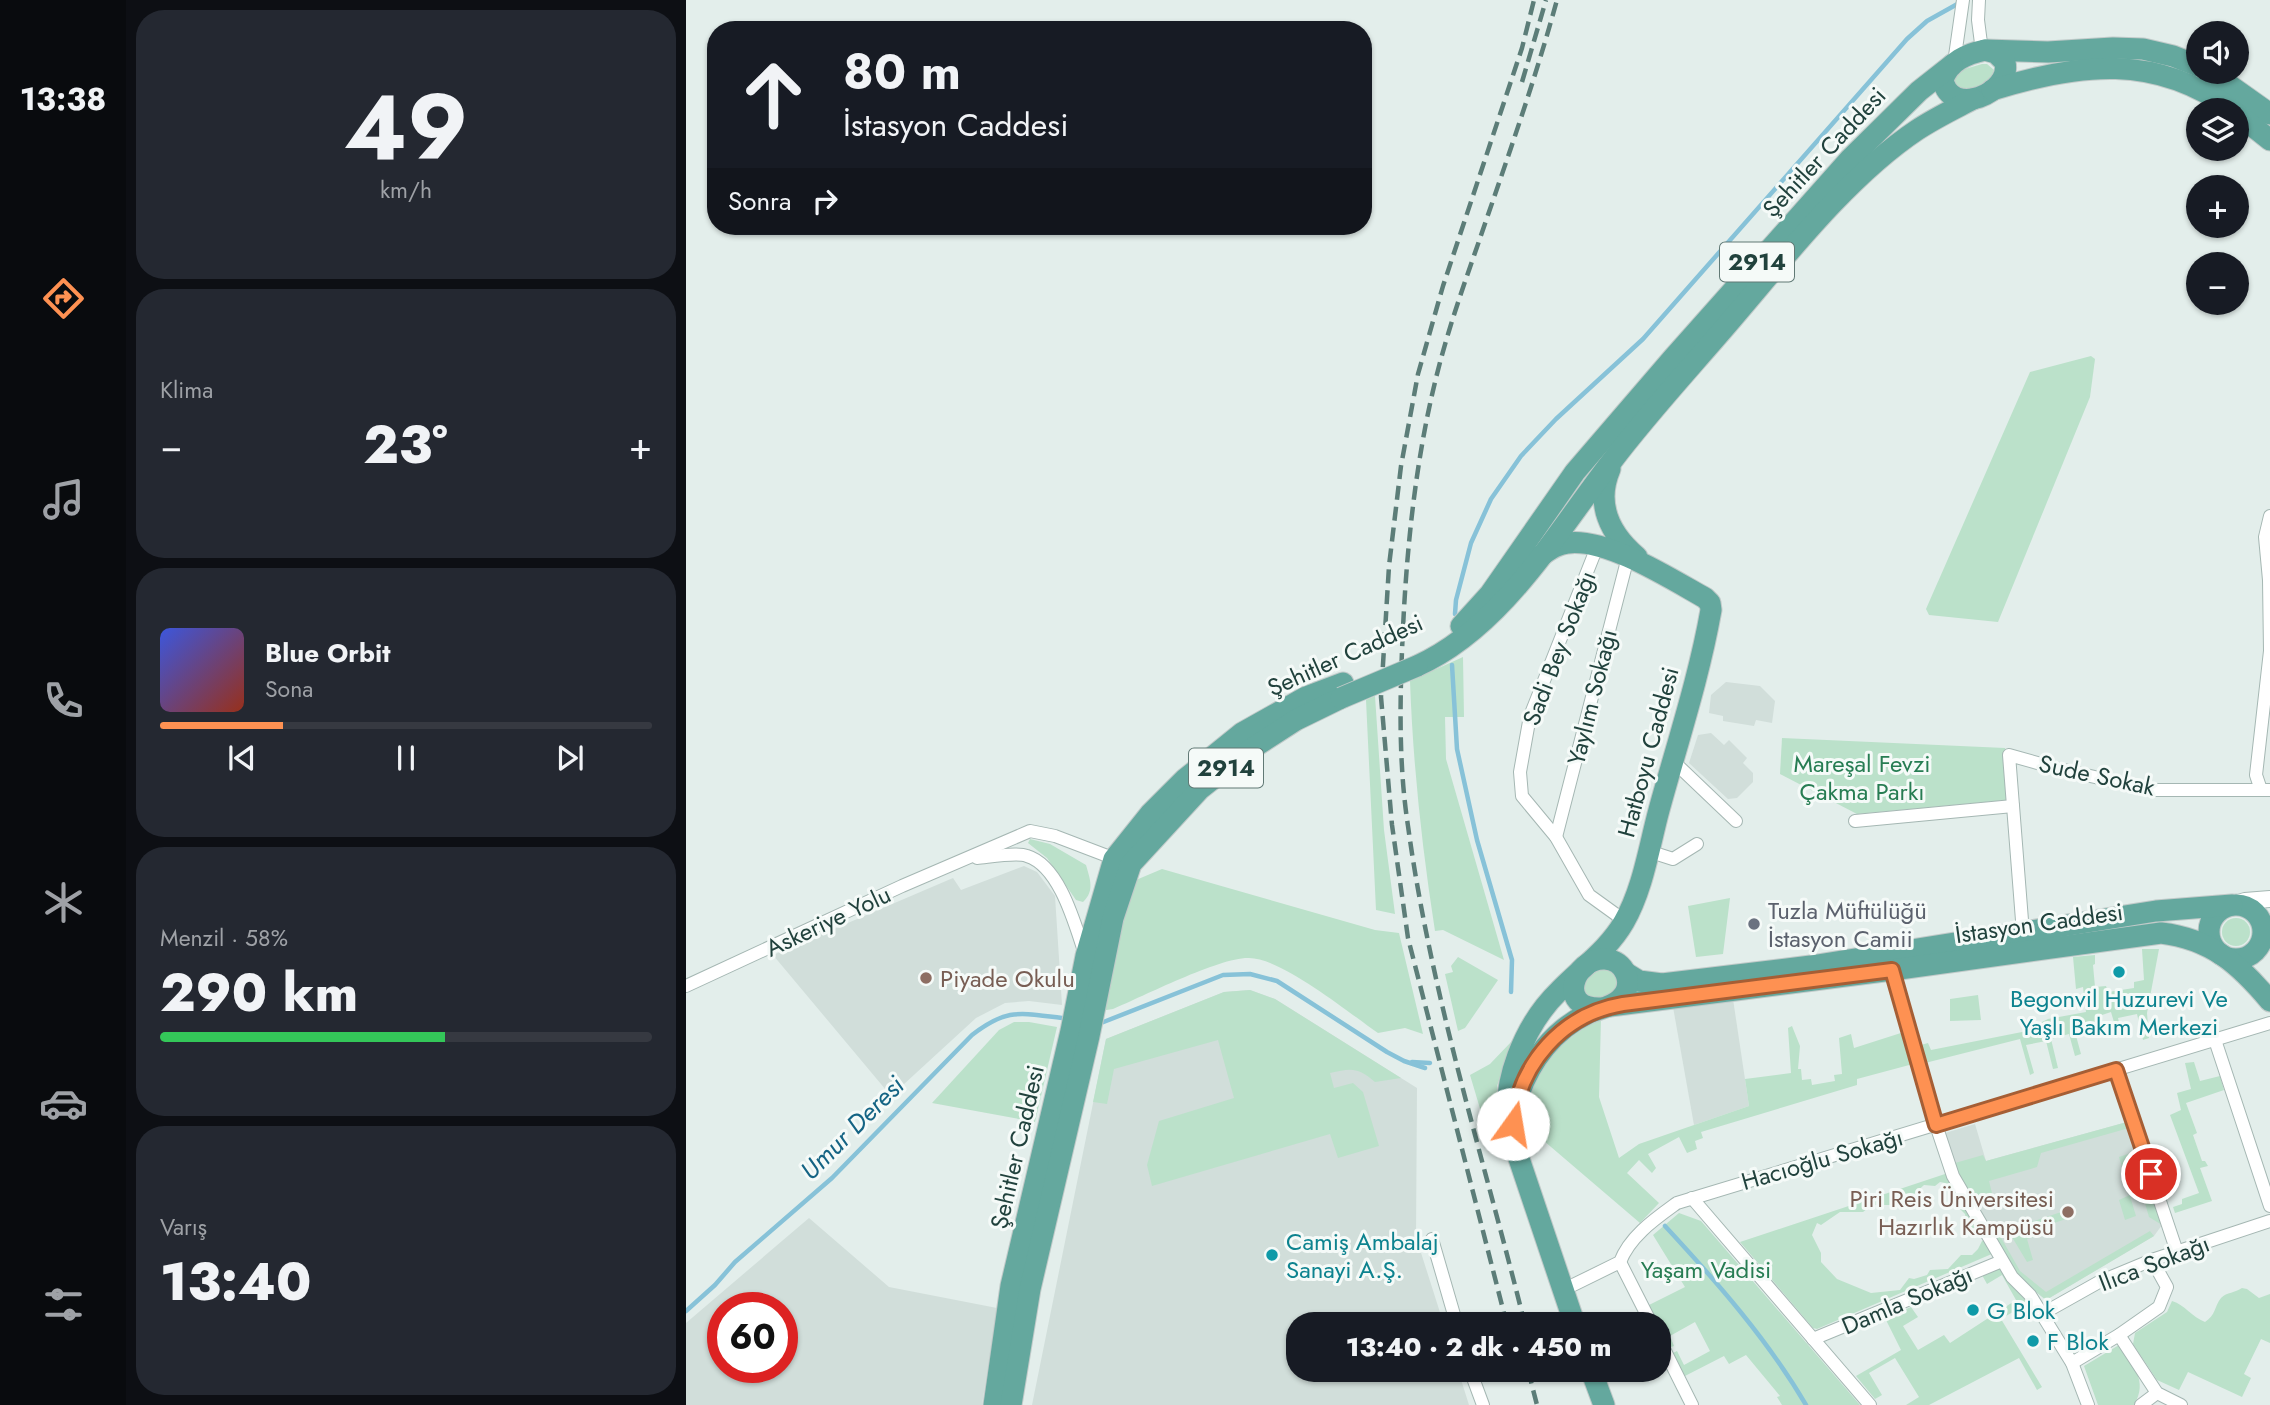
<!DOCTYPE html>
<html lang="tr">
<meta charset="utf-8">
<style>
body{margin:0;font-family:Jost,sans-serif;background:#242831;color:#f1f3f6;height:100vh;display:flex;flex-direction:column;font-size:26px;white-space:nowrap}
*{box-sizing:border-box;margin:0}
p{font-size:23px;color:#9ea1a6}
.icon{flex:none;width:38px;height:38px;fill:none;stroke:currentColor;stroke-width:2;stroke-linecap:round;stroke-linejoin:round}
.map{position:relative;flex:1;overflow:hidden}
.sheet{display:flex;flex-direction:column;gap:10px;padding:10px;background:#0d0f14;width:560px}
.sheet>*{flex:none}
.top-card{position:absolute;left:21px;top:21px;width:665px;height:214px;border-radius:28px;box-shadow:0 2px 5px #0004;background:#171b24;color:#f1f3f6;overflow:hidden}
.controls{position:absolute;left:1500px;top:21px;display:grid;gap:14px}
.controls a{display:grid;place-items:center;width:63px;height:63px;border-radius:50%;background:#171b24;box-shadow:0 2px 5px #0004;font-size:35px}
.speed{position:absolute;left:21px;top:1292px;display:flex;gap:14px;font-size:35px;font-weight:700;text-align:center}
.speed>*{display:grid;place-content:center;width:91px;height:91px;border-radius:50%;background:#171b24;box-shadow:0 2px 5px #0004;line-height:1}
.speed .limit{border:10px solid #d22;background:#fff;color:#111}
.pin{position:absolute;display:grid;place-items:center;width:60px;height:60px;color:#fff;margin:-30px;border:4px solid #fff;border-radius:50%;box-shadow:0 2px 7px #0007}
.me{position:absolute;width:77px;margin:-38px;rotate:13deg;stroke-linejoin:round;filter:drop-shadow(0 0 5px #0008)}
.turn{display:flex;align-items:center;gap:24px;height:147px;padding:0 21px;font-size:32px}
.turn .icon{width:91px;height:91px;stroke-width:2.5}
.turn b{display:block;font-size:49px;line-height:60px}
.then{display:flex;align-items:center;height:66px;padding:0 21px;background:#0003;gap:14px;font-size:26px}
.big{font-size:52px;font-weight:800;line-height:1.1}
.sheet .tile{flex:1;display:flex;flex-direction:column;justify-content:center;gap:10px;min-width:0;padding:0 24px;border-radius:28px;background:#242831}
.sheet .dial{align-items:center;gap:0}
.dial b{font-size:91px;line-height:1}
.song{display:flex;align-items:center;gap:21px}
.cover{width:84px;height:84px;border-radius:10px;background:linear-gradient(135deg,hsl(230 70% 55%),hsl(10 70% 35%))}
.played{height:7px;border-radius:4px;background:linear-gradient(90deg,#fe9152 25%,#363941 25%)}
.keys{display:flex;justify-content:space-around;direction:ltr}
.heat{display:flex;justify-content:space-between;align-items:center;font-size:38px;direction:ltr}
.charge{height:10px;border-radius:5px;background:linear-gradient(90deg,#34c759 58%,#363941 0)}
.trip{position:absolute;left:600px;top:1312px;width:385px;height:70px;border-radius:28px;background:#171b24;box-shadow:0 2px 5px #0004;font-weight:800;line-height:70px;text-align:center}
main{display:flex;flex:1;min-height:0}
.dock{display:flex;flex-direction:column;width:126px;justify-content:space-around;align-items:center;background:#090b0e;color:#9ea1a6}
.dock .icon{width:49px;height:49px}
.dock .active{color:#fe9152}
.dock b{font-size:32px;color:#f1f3f6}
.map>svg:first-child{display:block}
</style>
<main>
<nav class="dock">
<b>13:38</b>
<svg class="icon active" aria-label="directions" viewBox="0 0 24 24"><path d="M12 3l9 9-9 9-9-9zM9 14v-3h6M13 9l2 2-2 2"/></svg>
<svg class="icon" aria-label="music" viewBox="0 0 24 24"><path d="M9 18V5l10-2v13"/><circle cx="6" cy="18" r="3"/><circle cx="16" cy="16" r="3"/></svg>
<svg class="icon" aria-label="phone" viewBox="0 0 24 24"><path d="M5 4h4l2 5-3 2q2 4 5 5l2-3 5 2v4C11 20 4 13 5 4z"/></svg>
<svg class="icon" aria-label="climate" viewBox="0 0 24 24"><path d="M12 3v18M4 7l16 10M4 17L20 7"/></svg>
<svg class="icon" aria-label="car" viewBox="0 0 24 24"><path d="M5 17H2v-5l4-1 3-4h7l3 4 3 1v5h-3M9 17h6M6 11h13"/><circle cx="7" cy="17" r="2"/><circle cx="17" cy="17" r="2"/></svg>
<svg class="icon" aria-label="filters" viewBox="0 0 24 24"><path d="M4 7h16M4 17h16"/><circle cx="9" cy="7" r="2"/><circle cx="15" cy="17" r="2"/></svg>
</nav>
<section class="sheet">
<div class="tile dial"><b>49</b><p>km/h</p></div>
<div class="tile"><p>Klima</p>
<div class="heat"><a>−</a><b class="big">23°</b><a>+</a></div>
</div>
<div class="tile">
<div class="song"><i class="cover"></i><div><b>Blue Orbit</b><p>Sona</p></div></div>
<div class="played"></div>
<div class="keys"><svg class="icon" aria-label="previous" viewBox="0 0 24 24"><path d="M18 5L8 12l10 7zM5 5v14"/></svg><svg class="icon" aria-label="pause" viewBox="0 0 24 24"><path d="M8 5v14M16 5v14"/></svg><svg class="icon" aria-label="next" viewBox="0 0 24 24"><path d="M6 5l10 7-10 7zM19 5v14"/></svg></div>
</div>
<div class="tile"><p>Menzil · 58%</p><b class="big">290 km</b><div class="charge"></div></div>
<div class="tile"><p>Varış</p><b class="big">13:40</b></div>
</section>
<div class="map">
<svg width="1584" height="1405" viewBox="0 0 1584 1405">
<rect width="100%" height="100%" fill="#e3eeeb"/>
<!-- built -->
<g fill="#d1deda" fill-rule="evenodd">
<polygon points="1040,682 1074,686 1089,701 1086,723 1070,720 1068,726 1037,721 1037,716 1023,713 1025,695"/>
<polygon points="1025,733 1038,745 1043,740 1061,758 1057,763 1067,773 1067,782 1051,798 1042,799 1003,763 1012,735"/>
<polygon points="338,866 351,872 369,896 376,1005 343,1001 319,1003 290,1018 205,1096 87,955 267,878 275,890"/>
<polygon points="564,990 589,999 731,1088 730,1237 758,1325 612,1325 612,1370 772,1370 783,1405 346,1405 420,1039 538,992"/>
<polygon points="1047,999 1063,1106 1008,1125 987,1007"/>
<polygon points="1441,1122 1476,1225 1468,1236 1360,1300 1330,1276 1274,1180 1259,1133 1289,1124 1300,1161"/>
<path d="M123,1218L203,1287L311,1308L296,1405H0V1323ZM37,1307H96V1367H37Z"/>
</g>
<!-- green -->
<g fill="#bbe1ca">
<path d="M1296,64H1301L1308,70C1303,87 1286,89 1271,92L1266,77L1279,69Z"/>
<polygon points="1405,356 1409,359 1404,397 1312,622 1243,615 1240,609 1344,372"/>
<path d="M777,657L778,717H759L760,759L818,960L757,930L749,931C736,848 727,765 724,681Z"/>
<polygon points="689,696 698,830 709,914 690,910 680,700"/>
<polygon points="1096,738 1319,748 1321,800 1171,814 1094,774"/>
<path d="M344,839L364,844L400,865C404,879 409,891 397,902L390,900L361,858L342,843Z"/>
<path d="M476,869L689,930L713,933L737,1034L719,1028L692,1033C663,1013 596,958 563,958C534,957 458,996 427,1009L414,1011L425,954L450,880Z"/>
<polygon points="1044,898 1037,954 1010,957 1002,906"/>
<circle cx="1550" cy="932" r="14"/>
<polygon points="1456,949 1473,949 1461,1013 1463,1038 1457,1040 1451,1014 1432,1018 1434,1027 1430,1029 1425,1012 1416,1015 1417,1024 1389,1032 1395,1054 1389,1056 1383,1034 1365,1039 1372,1068 1367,1069 1360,1041 1340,1045 1348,1073 1344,1075 1334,1039 1239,1063 1235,1045 1242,1043 1245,1050 1336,1032 1362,1019 1400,1012 1397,987 1390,989 1387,957 1409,955 1409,964 1407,965 1409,987 1420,986 1422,992 1448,988 1448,982 1458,980"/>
<polygon points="772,957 812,980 779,1028 772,1031 759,974 767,972 765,966"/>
<polygon points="920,969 928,972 933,984 921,999 898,996 899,978 912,970"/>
<path d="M564,990L589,999L715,1078L689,1082C672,1067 665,1068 644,1073L648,1088L667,1083L677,1092L693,1146L652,1158L644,1134L466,1186L461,1165L473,1121L548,1098L532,1040L428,1069L421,1104L407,1102L420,1039L538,992Z"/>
<polygon points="1292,995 1295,1020 1264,1021 1264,999"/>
<path d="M915,1018L913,1097L933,1158L953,1144L1063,1106L1059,1079L1105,1073L1102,1028L1106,1026L1114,1046L1112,1069H1115L1116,1080L1125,1079L1126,1085L1149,1081L1148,1075L1156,1074L1153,1038L1165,1034L1168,1048L1218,1032L1227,1064L1171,1079V1085L1015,1132L1017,1138L1009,1141L1011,1149L1001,1153L993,1137L962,1154L970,1168L966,1173L953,1160L941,1173L973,1203L954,1223L851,1135L835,1138C834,1081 867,1044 915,1018Z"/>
<polygon points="328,1022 343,1022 371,1027 349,1122 246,1103 313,1030"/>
<polygon points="826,1041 811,1086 811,1119 798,1122 784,1075 804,1064"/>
<polygon points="1508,1062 1514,1081 1534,1076 1538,1090 1500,1103 1511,1133 1507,1135 1516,1161 1519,1161 1522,1166 1514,1168 1526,1201 1489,1213 1487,1207 1496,1204 1496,1199 1513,1193 1484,1115 1495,1110 1491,1093 1505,1089 1499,1063"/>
<polygon points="1441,1122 1443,1128 1355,1153 1351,1167 1303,1181 1307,1197 1289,1206 1274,1180 1269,1163 1297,1155 1300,1161"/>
<polygon points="1451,1151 1476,1225 1463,1217 1456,1193 1444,1196 1450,1216 1439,1220 1433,1200 1444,1195 1433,1157"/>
<polygon points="1262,1173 1293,1227 1286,1228 1281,1224 1279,1214 1271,1206 1267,1195 1259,1183 1254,1182 1249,1186 1238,1185 1227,1195 1215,1193 1204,1205 1186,1205 1177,1212 1154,1212 1135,1225 1131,1223 1126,1235 1135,1253 1135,1262 1151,1279 1185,1293 1214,1290 1223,1278 1228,1279 1241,1275 1244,1270 1262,1269 1275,1255 1286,1255 1292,1249 1296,1241 1301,1240 1308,1253 1131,1329 1127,1328 1054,1242"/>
<polygon points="1381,1210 1383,1218 1350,1229 1352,1236 1341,1239 1347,1260 1341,1262 1326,1237 1327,1228"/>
<polygon points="993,1213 1015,1221 1174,1405 1096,1405 1091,1397 1094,1396 1060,1355 1043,1364 1038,1356 997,1377 985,1354 991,1351 998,1365 1024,1351 1009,1322 984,1336 988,1346 982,1348 973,1330 973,1325 970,1325 961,1306 999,1287 967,1235"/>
<polygon points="1464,1231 1468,1236 1360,1300 1330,1276 1308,1237 1313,1234 1334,1271 1360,1292"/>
<polygon points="1313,1267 1342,1303 1315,1319 1356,1387 1351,1390 1333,1358 1243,1405 1220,1405 1233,1397 1209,1358 1183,1373 1196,1395 1189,1399 1170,1376 1215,1350 1199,1318 1225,1307 1232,1317 1217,1326 1232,1350 1258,1335 1264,1343 1330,1300 1316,1275 1301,1284 1296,1275"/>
<path d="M1556,1288L1561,1289L1573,1298L1584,1294V1343L1575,1339L1558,1374L1565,1378L1556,1397L1502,1372L1493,1390L1471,1380L1447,1344L1449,1333L1481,1312L1486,1301C1499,1305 1506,1317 1519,1322C1530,1315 1528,1307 1535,1298C1541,1292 1549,1293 1556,1288Z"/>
<path d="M1433,1345C1446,1366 1463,1380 1448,1405H1412L1398,1366Z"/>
</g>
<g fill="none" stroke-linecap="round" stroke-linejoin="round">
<!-- stream -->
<g stroke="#87c2d8" stroke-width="4.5">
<polyline points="769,614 770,600 785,543 805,499 835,456 870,419 957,339 1221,39 1241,21 1275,2"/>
<polyline points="766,665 771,749 791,840 826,960 825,992"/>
<polyline points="415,1023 537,975 564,974 591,981 701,1052 718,1061 739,1068"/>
<polyline points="726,1062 744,1063"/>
<path d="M979,1226C1030,1281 1082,1340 1120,1405"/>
<path d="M0,1311L29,1285L49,1262L146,1178L286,1035C321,1008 333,1013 376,1018"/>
</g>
<!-- minor casing -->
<g stroke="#a5b7b3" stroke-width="14">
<g id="minor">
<polyline points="1293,0 1292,20 1296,51"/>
<polyline points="1268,63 1277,0"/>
<polyline points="911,547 844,716 834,772 836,796 870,837 903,895 939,921"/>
<polyline points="987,761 1050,821"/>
<polyline points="1575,790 1570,775 1584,651 1583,580 1579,537 1584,516"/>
<polyline points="1169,821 1327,806"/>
<polyline points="870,837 942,557"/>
<polyline points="962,851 987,859 1011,844"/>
<path d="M291,858C303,857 331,852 341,856C374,866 389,925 399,954"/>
<polyline points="1337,933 1323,755 1369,768 1466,790 1584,790"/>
<polyline points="1206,970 1250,1125 1267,1176 1326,1277 1344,1295 1386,1363 1402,1405"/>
<polyline points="0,986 216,886 344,831 369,836 432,860"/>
<polyline points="1529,1040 1584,1206"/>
<polyline points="1430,1070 1491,1252"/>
<polyline points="1006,1198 1184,1405"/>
<polyline points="746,1239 771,1325"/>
<polyline points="934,1262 966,1325"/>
<path d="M877,1290L934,1262C944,1236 969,1219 991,1203L1584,1023"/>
<polyline points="1356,1314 1413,1282 1466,1260 1584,1221"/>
<polyline points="1433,1335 1471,1393 1495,1405"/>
<polyline points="973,1339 1006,1405"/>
<polyline points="1127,1339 1316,1261"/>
<polyline points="1386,1363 1433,1335 1473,1307 1481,1287 1466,1260"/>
<polyline points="784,1370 797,1405"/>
<polyline points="1455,1405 1471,1393"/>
</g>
</g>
<!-- tertiary casing -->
<g stroke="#a5b7b3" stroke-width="18">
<g id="tertiary">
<polyline points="1546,905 1559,901 1584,899"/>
<polyline points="1576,941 1584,938"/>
</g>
</g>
<!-- primary casing -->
<g stroke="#c1cac9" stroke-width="23">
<g id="primary">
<polyline points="1299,50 1362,52 1427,48 1457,49 1487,56 1512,66"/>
<path d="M1299,50L1310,53L1319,62C1326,94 1264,118 1257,80C1263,61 1281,54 1299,50Z"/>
<polyline points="1525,72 1584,114"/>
<path d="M1306,90C1393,63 1469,53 1547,110"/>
<polyline points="1550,113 1584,140"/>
<path d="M924,469C909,504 924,534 951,557"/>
<path d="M853,557C862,551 870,544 882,543C921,538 985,579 1019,598L1024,603L1025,610C1013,678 991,744 973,810C963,847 957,889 938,922C922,950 895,968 873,991C839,1024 813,1085 824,1132L889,1325"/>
<polyline points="775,626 804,594 889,472 987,358 1164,159 1233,91 1266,65"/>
<path d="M731,666C817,627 870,533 926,461C963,412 1006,366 1046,319C1100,256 1162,176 1231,130C1249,118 1268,109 1287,99"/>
<circle cx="1550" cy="932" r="27"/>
<polyline points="940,973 953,981 976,984 1125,966 1470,911 1546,905"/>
<path d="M924,1006L1206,970L1475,933C1525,939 1553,964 1584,1001"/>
<path d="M833,1094C845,1060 868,1030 901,1014C912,1008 926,1008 935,998C949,984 939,960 919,959C887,957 870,1010 915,1008"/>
<polyline points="905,1370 918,1405"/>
<polyline points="308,1405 325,1286 385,1031 400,956 428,859 464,814 499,779 556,733 620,697 657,683"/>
<polyline points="325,1405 344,1289 403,1036 427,918 445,864 514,789 562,751 610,720 655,698"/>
</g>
</g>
<!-- minor -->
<use href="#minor" stroke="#fff" stroke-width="12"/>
<!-- tertiary -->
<use href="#tertiary" stroke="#fff" stroke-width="16"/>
<!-- primary -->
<use href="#primary" stroke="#64a89e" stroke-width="21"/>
<!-- rail -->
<g stroke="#5c7d78" stroke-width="4.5" stroke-dasharray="14 7" stroke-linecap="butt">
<polyline points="836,82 860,0"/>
<polyline points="821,1325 722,938 706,825 695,697 703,566 715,466 732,374 757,286 836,48 848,0"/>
<path d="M839,1325C798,1159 745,995 722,826C712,761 714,693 717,628C721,544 730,459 750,378C761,333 776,290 791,247C819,165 848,84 871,0"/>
<polyline points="842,1370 851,1405"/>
</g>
<!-- primary-bridge casing -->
<g stroke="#c1cac9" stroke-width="23" stroke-linecap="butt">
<polyline id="primary-bridge" points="655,698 731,666"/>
</g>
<!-- primary-bridge -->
<use href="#primary-bridge" stroke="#64a89e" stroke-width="21"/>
</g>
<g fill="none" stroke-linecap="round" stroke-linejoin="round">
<!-- route casing -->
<g stroke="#a55e35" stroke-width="18">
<path id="route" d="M827,1124C833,1063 877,1014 937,1004L1206,970L1250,1125L1430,1070L1465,1174"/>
</g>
<!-- route -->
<use href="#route" stroke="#fe9152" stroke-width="12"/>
</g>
<!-- markers -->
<circle fill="#6b7280" stroke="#f5faf8" stroke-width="2.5" cx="1068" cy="924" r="7"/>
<g fill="#0f9aa8" stroke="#f5faf8" stroke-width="2.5">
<circle cx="1433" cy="972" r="7"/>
<circle cx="586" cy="1255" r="7"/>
<circle cx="1287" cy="1310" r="7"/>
<circle cx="1347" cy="1341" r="7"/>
</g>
<g fill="#8d6e63" stroke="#f5faf8" stroke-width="2.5">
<circle cx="240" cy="978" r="7"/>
<circle cx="1382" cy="1212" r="7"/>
</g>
<g text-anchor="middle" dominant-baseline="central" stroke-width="6" stroke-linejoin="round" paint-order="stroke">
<!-- shield labels -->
<g fill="#f5faf8" stroke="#617975" stroke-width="2">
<rect x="1034" y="242.5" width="74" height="39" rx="5"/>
<rect x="503" y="748.5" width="74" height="39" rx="5"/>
</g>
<g font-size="23" font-weight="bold" fill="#21423d">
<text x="1071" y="262">2914</text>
<text x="540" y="768">2914</text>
</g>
<!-- street labels -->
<g font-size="24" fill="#21423d" stroke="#f5faf8">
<text transform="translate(1138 152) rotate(-47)">Şehitler Caddesi</text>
<text transform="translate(873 648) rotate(-69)">Sadi Bey Sokağı</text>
<text transform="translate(659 655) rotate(-24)">Şehitler Caddesi</text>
<text transform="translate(906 697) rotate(-76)">Yaylım Sokağı</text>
<text transform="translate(962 752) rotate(-75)">Hatboyu Caddesi</text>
<text transform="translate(1411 775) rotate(12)">Sude Sokak</text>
<text transform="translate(142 921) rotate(-25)">Askeriye Yolu</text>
<text transform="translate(1353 923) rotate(-8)">İstasyon Caddesi</text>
<text transform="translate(331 1147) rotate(-77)">Şehitler Caddesi</text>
<text transform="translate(1136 1159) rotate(-16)">Hacıoğlu Sokağı</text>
<text transform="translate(1468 1263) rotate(-21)">Ilıca Sokağı</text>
<text transform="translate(1221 1300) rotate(-23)">Damla Sokağı</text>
</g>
<!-- park labels -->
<g font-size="24" fill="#277d53" stroke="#f5faf8">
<text x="1176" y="763">Mareşal Fevzi<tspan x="1176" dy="28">Çakma Parkı</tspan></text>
<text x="1020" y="1269">Yaşam Vadisi</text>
</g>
<!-- worship labels -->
<g font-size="24" fill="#5b616d" stroke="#f5faf8" text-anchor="start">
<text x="1082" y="910">Tuzla Müftülüğü<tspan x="1082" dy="28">İstasyon Camii</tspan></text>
</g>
<!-- education labels -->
<g font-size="24" fill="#785e54" stroke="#f5faf8" text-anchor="start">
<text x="254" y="978">Piyade Okulu</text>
<text x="1368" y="1198" text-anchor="end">Piri Reis Üniversitesi<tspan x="1368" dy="28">Hazırlık Kampüsü</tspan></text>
</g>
<!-- culture labels -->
<g font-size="24" fill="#0d838f" stroke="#f5faf8" text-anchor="start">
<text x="1433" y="998" text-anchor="middle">Begonvil Huzurevi Ve<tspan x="1433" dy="28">Yaşlı Bakım Merkezi</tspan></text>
<text x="600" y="1241">Camiş Ambalaj<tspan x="600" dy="28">Sanayi A.Ş.</tspan></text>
<text x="1301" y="1310">G Blok</text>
<text x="1361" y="1341">F Blok</text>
</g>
<!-- water labels -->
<g font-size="26" font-style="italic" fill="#156484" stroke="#f5faf8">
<text transform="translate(166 1128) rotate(-45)">Umur Deresi</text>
</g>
</g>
</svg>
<div class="controls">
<a><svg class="icon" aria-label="sound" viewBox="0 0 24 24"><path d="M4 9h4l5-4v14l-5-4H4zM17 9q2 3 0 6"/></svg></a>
<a><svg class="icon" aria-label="layers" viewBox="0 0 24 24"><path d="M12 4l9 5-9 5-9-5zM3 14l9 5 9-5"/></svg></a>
<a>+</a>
<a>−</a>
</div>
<div class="speed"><div class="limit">60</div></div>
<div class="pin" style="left:1465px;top:1174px;background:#d93025"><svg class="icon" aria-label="arrive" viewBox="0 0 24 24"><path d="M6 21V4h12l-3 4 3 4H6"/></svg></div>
<svg class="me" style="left:827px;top:1124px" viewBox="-20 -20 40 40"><circle r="19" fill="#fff"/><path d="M0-13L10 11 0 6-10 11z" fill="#fe9152"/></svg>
<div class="trip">13:40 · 2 dk · 450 m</div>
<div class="top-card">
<div class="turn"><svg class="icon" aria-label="ahead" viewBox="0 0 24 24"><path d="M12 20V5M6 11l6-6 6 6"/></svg><div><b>80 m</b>İstasyon Caddesi</div></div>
<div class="then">Sonra<svg class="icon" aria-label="right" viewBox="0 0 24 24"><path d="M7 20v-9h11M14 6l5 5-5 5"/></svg></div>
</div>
</div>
</main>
